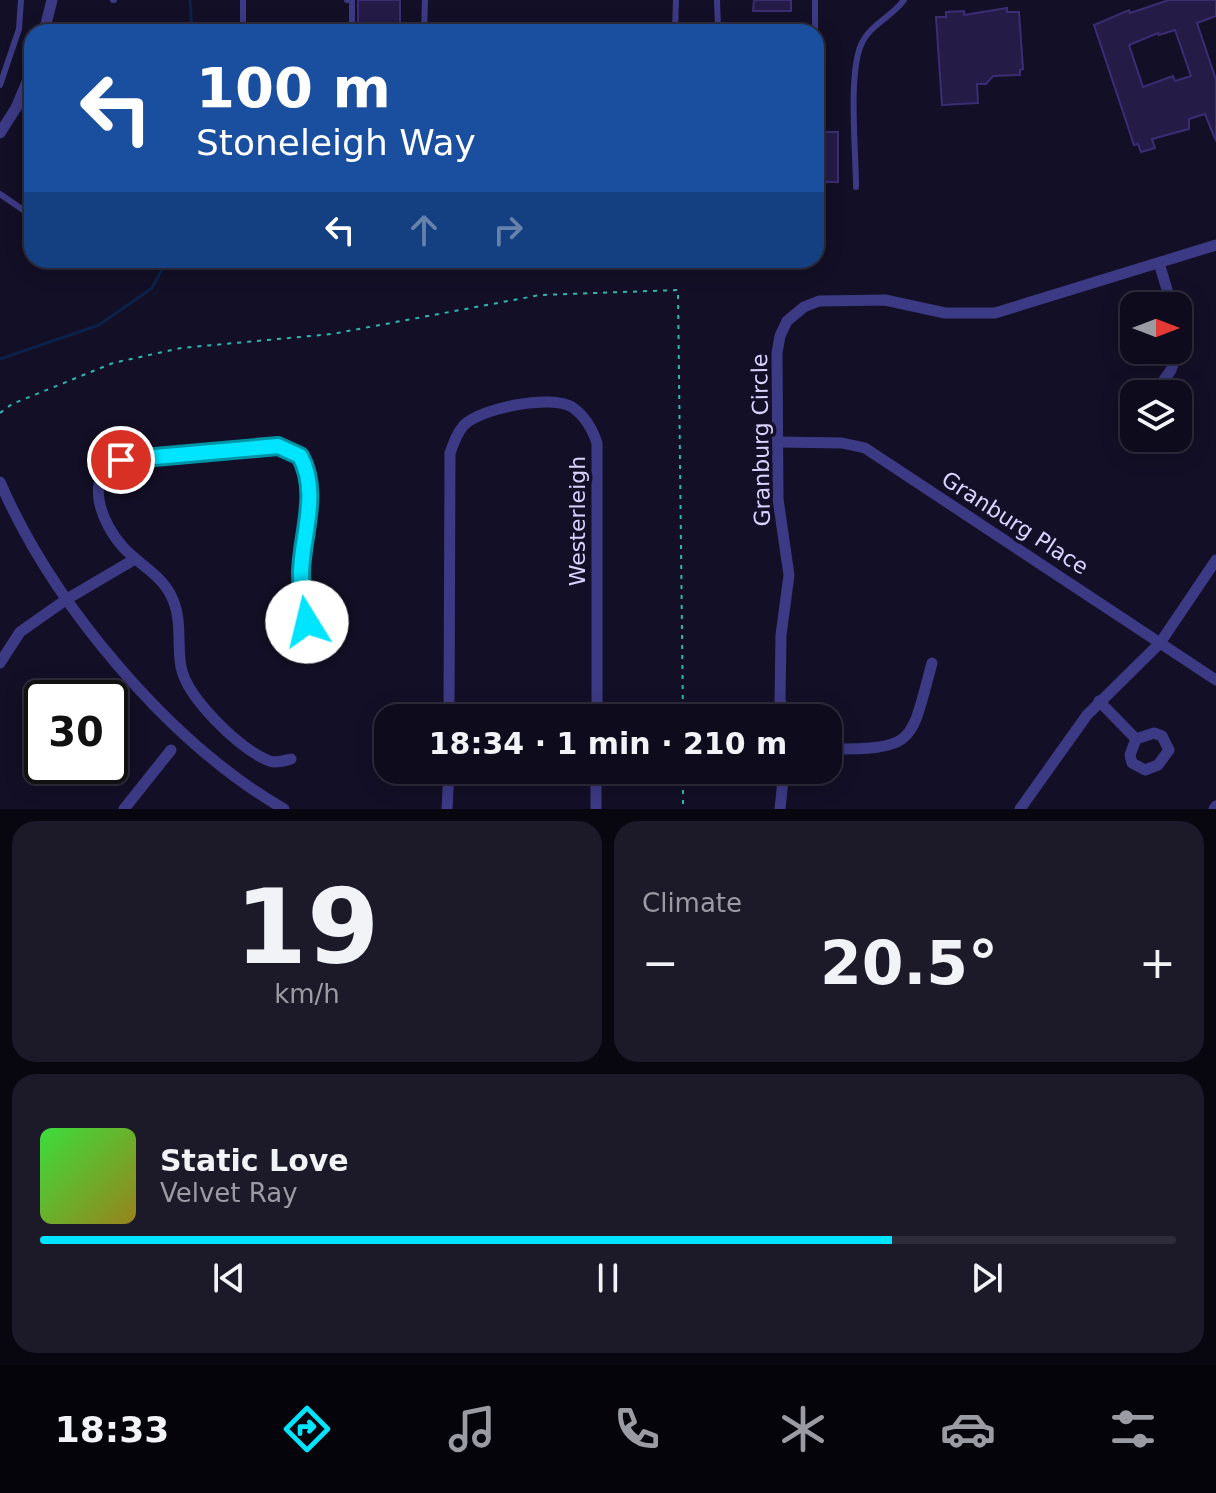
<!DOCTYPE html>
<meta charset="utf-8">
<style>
body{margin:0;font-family:"DejaVu Sans",sans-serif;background:#1c1929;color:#f1f3f6;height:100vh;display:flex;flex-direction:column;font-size:30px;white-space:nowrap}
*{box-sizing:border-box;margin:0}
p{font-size:26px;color:#9b9ba3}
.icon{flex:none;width:44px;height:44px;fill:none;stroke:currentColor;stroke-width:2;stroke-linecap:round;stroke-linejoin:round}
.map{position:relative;height:809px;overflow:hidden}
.drawer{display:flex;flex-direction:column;gap:12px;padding:12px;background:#08060f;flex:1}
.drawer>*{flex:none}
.banner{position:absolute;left:24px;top:24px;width:800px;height:244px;border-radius:24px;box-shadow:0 4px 20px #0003,0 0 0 2px #2e2b3b;background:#1a4fa0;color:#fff;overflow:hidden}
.needle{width:52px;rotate:90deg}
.controls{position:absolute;left:1120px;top:292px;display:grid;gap:16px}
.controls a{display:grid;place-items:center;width:72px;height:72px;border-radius:16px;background:#0e0b1c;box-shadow:0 4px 20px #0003,0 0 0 2px #2e2b3b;font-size:40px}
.speed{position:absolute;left:24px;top:680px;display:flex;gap:16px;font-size:40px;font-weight:700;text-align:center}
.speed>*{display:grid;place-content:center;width:104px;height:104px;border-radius:50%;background:#0e0b1c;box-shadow:0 4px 20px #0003,0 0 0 2px #2e2b3b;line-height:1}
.speed .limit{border:4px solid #111;border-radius:12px;background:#fff;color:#111}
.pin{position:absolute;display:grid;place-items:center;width:68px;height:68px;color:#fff;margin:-34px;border:4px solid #fff;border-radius:50%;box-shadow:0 2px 8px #0007}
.me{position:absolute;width:88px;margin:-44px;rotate:351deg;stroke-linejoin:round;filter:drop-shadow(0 0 6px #0008)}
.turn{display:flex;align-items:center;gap:28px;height:168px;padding:0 40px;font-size:36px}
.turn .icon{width:104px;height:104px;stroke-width:2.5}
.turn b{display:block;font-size:56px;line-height:68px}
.lanes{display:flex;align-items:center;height:76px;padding:0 40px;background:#0003;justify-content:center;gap:40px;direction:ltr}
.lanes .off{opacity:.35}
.big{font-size:60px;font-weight:600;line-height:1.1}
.drawer .card{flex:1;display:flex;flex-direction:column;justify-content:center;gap:12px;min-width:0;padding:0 28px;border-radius:24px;background:#1c1929}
.drawer .dial{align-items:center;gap:0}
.dial b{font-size:104px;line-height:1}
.song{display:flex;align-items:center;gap:24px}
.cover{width:96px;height:96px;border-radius:12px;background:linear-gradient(135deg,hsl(120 70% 55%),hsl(50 70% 35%))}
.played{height:8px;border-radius:4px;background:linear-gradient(90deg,#00e5ff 75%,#2e2b3b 75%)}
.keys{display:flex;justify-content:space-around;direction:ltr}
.heat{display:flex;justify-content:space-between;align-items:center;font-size:44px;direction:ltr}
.drawer .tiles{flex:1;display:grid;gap:12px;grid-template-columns:1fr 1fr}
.card:last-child{grid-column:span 2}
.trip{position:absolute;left:374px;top:704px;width:468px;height:80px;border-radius:24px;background:#0e0b1c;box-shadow:0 4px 20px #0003,0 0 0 2px #2e2b3b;font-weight:600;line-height:80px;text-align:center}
.dock{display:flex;height:128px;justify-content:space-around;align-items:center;background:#06040b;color:#9b9ba3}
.dock .icon{width:56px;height:56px}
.dock .active{color:#00e5ff}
.dock b{font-size:36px;color:#f1f3f6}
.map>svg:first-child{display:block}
</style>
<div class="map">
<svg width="1216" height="809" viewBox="0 0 1216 809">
<rect width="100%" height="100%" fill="#130f26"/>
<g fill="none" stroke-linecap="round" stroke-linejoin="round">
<!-- stream -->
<g stroke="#0c2248" stroke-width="3">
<polyline points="190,0 192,32"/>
<polyline points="0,359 99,325 152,288 167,260"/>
</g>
</g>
<!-- building -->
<g fill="#241b47" stroke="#3b2d73" stroke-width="2" fill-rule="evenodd">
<rect x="358" y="0" width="42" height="32"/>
<polygon points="754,0 791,0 791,11 753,11"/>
<path d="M1169,0H1216V16L1197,23L1216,80V141L1205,114L1189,119V129L1152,139L1155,148L1141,152L1138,144L1134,145L1094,25L1129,10L1130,13ZM1175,30L1191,76L1175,81L1173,76L1143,87L1129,45L1158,33L1159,35Z"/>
<polygon points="1007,8 1007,12 1019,12 1023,69 1020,70 1020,75 993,76 986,84 977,84 978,103 942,105 936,17 946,17 946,12 964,11 964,15"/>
<rect x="816" y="132" width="22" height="50"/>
</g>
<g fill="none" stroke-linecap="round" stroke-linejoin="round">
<!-- path -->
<g stroke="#2fb8b0" stroke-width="2" stroke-dasharray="4 6" stroke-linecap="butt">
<polyline points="0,413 12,404 113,363 181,348 332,334 540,295 678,290 683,718"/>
<polyline points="683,770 683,809"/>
</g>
<!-- service -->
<g stroke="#3d3a85" stroke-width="6">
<polyline points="113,0 114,0"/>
<polyline points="347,0 352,0 352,32"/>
<polyline points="717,0 718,28 723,32"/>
<polyline points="815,0 815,32"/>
<polyline points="243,32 243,0"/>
<polyline points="424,32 425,0"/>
<polyline points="675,32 676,0"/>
<polyline points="748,32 801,32"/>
<polyline points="0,85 19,29 21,0"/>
<path d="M856,187C856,152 848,75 861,45C870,24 892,17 904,0"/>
<polyline points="0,194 32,216"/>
<polyline points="283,260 293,262 309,260"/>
</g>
<!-- minor -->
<g stroke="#3d3a85" stroke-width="11">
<polyline points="44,32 52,0"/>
<polyline points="0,133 16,108 32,70"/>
<polyline points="1159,263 1172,306"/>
<polyline points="1178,330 1178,350"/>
<polyline points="1154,394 1171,370 1178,350"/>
<polyline points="1124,436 1134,422"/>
<polyline points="778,442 842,443 865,448 1216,680"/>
<path d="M0,482C53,604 168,742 284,809"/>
<polyline points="0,663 20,632 67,599 135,559"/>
<polyline points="1099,701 1136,739 1154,733 1162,736 1169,750 1158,765 1145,770 1132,763 1130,755 1136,739"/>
<path d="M449,718L450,453C454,442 457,433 464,425C482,408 551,394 572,407C585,416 592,428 597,443V718"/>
<polyline points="785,718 780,700 781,635 789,575 778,499 777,353 780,336 787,321 804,307 819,301 885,300 945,313 995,313 1216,245"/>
<path d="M828,749C916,749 910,745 932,663"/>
<path d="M291,759C283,761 274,764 267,760C238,747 187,698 181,667C177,645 182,621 173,600C163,575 140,566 123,547C102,524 81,475 121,460L278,446L300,456C320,492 301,534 301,572C301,598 310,621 305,647"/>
<polyline points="124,809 171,750"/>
<polyline points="447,809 449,770"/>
<polyline points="596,809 596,770"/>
<polyline points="780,809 784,770"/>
<polyline points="1020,809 1087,715 1160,643 1216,560"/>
<polyline points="1214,809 1216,806"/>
</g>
</g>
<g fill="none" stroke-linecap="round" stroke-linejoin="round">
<!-- route casing -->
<g stroke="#0095a6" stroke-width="20">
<path id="route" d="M121,460L278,446L300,456C320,492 302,534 301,572C301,590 304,605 307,622"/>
</g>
<!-- route -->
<use href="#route" stroke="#00e5ff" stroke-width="14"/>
</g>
<g text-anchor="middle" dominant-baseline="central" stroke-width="7" stroke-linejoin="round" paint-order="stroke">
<!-- street labels -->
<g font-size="22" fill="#d9d4ff" stroke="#130f26">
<text transform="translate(761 440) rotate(-91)">Granburg Circle</text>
<text transform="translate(577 521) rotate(-90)">Westerleigh</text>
<text transform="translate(1015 523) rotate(33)">Granburg Place</text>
</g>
</g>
</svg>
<div class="controls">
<a><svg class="needle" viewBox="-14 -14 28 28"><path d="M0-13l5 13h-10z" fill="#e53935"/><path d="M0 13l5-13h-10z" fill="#9b9ba3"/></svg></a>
<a><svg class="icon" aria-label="layers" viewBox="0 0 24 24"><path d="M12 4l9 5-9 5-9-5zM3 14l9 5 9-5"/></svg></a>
</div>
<div class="speed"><div class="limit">30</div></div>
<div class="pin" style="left:121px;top:460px;background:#d93025"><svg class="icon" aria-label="arrive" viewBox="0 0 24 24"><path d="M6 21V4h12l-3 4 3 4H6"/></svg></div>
<svg class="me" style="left:307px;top:622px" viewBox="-20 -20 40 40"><circle r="19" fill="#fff"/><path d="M0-13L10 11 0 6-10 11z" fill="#00e5ff"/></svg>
<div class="trip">18:34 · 1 min · 210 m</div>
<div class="banner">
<div class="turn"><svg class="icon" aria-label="left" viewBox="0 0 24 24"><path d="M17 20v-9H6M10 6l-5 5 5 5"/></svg><div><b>100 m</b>Stoneleigh Way</div></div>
<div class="lanes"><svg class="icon" aria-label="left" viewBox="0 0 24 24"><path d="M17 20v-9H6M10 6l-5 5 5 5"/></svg><svg class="icon off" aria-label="ahead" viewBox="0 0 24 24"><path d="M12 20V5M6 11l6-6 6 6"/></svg><svg class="icon off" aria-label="right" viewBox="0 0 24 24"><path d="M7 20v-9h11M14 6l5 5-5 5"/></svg></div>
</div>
</div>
<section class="drawer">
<div class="tiles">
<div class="card dial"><b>19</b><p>km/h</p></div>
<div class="card"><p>Climate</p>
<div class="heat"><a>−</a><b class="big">20.5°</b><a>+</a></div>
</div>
<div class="card">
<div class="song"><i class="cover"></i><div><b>Static Love</b><p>Velvet Ray</p></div></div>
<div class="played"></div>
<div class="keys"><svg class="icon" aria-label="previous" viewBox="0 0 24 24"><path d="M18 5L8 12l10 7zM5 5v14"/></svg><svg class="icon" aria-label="pause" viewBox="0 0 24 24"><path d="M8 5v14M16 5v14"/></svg><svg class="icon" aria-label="next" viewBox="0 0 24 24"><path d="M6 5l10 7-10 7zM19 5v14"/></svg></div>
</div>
</div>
</section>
<nav class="dock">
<b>18:33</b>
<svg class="icon active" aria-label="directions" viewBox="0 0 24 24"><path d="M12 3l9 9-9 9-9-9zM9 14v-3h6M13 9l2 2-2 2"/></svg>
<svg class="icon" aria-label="music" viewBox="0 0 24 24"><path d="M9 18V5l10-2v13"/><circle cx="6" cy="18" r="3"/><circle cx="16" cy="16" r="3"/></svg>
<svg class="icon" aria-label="phone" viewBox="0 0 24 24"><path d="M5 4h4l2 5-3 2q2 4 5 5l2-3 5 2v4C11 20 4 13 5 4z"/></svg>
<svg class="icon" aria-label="climate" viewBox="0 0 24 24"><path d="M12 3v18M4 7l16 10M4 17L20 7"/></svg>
<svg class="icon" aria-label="car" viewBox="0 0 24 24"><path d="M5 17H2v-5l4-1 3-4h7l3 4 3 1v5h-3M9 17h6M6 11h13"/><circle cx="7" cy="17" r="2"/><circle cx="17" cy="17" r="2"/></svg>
<svg class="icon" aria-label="filters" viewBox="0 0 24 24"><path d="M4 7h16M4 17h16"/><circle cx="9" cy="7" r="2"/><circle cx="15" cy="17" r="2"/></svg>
</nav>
